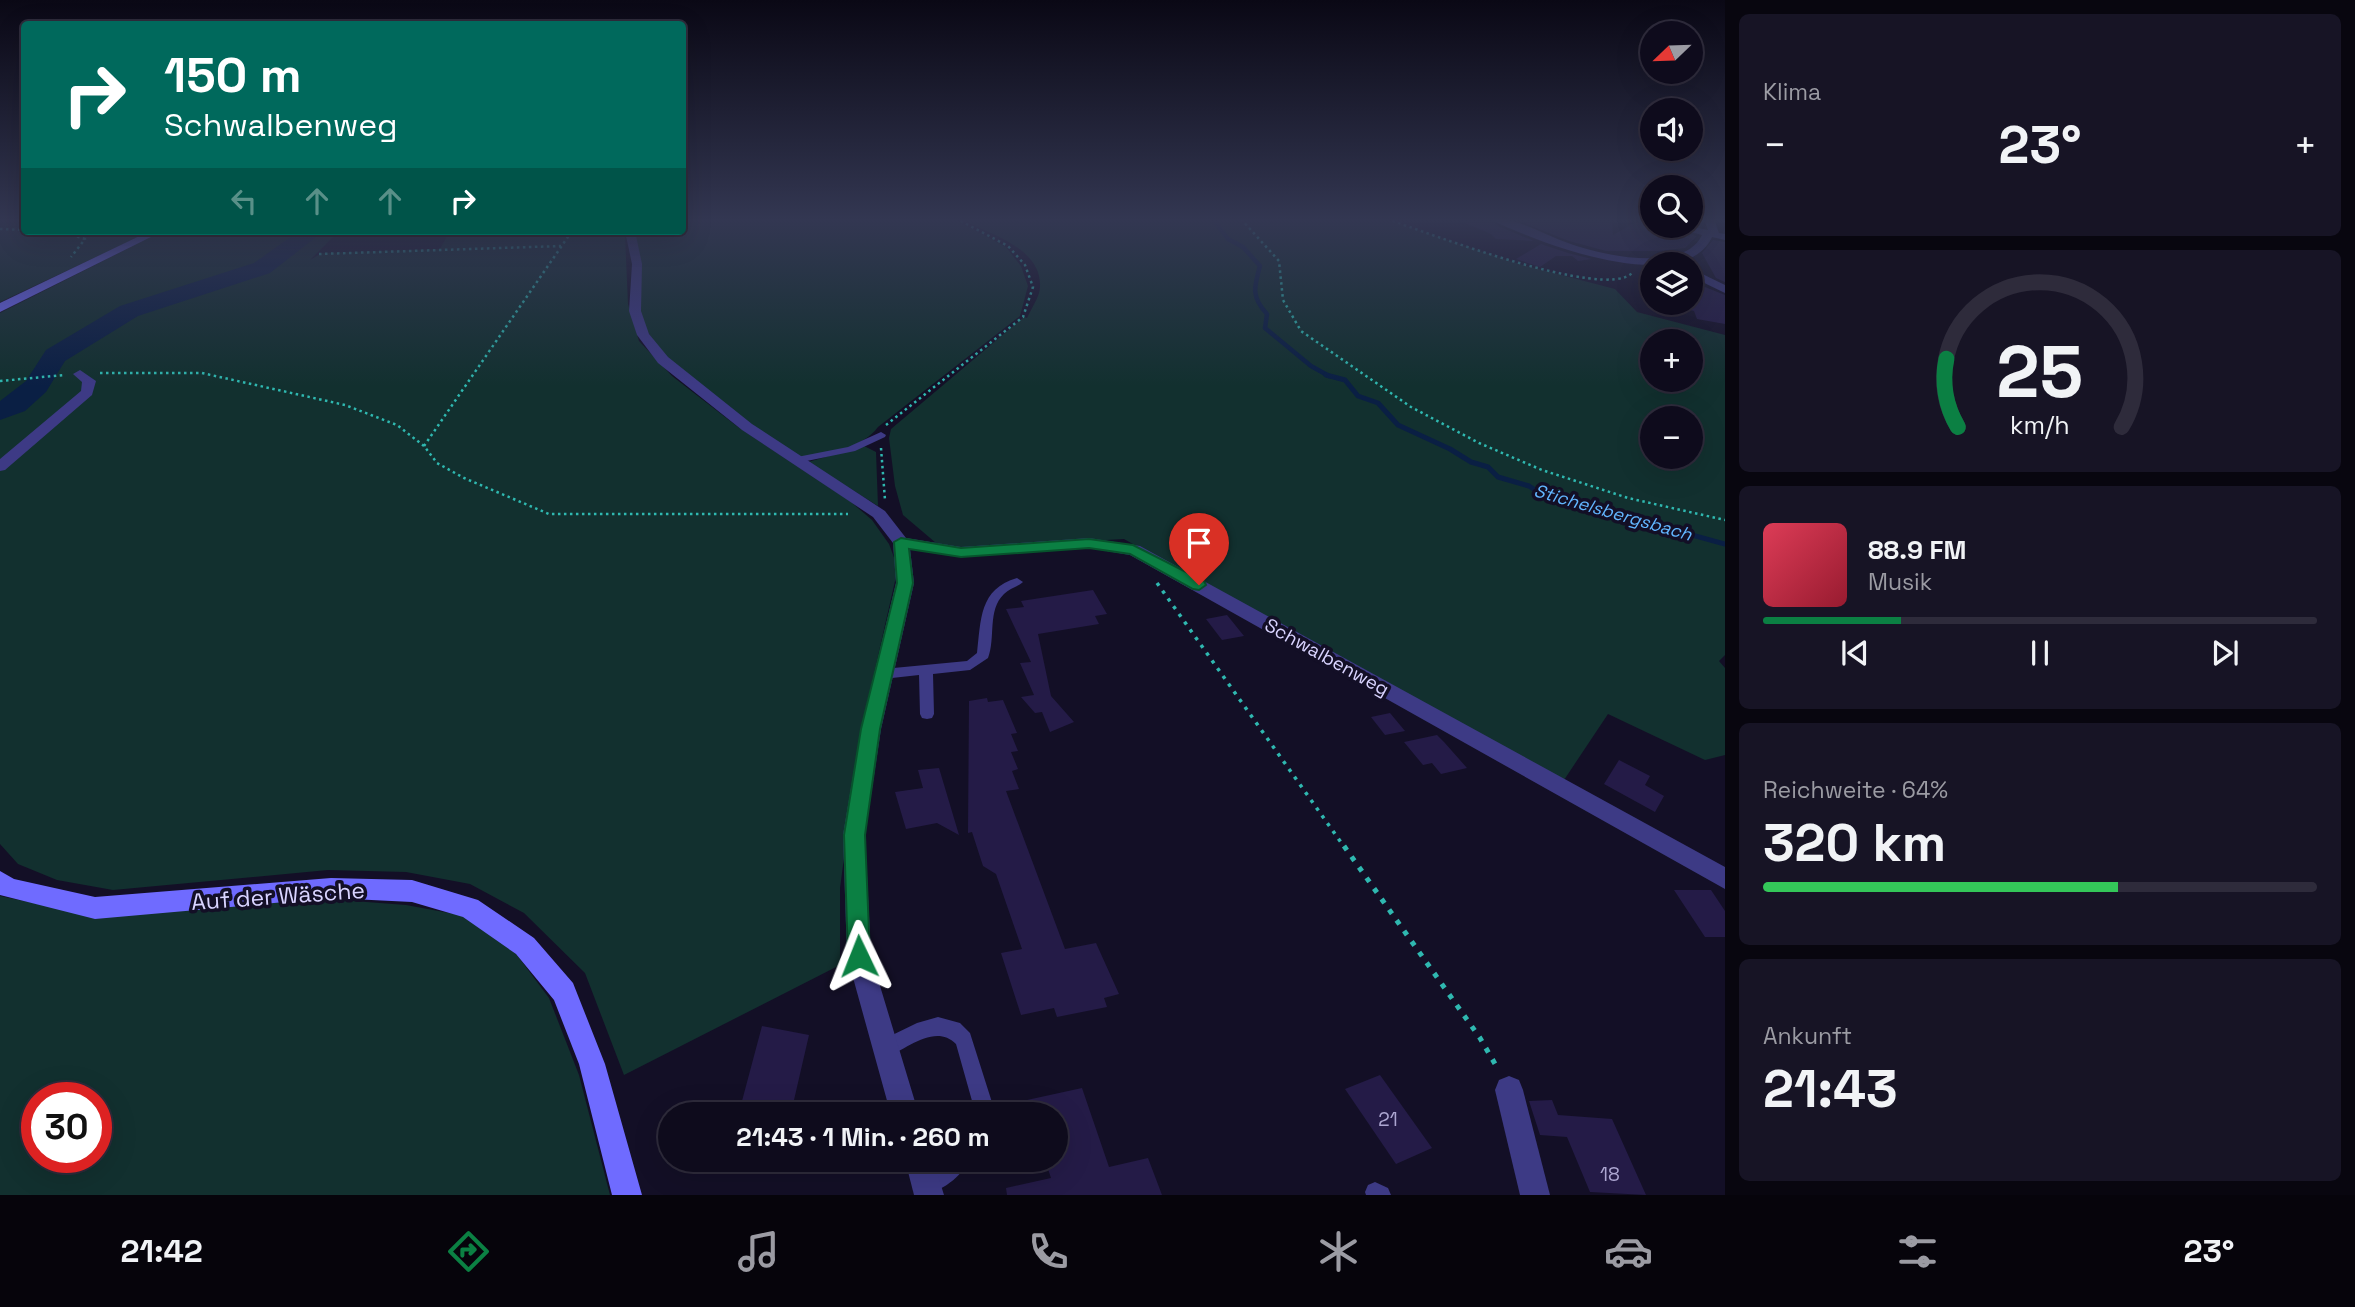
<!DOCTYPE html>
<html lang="de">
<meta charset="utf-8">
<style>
body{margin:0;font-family:"Space Grotesk",sans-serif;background:#171425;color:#f1f3f6;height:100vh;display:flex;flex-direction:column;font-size:26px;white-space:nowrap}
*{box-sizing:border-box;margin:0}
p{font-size:23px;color:#9b9ba3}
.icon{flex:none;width:38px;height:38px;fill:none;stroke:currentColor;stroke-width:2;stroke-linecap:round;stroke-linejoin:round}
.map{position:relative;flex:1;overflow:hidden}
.details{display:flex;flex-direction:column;gap:14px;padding:14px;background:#08060f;width:630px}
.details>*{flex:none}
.guide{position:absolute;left:21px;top:21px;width:665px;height:214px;border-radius:7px;box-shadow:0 7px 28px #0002,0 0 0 2px #2e2b3b;background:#00695c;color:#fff;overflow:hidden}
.needle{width:46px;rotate:247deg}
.buttons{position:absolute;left:1640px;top:21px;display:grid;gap:14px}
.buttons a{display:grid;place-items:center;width:63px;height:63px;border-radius:50%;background:#0e0b1c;box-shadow:0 7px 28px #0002,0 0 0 2px #2e2b3b;font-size:35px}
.speed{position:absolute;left:21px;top:1082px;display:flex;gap:14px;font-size:35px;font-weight:700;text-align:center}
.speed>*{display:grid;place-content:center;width:91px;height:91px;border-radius:50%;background:#0e0b1c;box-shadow:0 7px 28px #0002,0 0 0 2px #2e2b3b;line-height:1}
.speed .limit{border:10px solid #d22;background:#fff;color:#111}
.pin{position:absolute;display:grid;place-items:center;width:60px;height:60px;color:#fff;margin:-72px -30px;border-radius:50% 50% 50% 0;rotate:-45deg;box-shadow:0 0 7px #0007}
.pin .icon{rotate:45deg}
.me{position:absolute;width:77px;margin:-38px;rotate:358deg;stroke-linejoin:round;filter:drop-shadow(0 0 5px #0008)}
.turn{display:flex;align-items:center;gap:24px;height:147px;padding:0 28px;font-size:32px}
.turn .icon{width:91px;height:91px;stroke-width:2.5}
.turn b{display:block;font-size:49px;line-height:60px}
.lanes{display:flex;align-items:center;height:66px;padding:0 28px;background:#0003;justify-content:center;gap:35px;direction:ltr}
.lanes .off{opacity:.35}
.big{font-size:52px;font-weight:600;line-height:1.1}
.details .card{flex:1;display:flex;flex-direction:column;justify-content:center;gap:10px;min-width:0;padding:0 24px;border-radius:10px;background:#171425}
.details .dial{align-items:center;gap:0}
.dial svg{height:182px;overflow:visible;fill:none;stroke:#2e2b3b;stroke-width:7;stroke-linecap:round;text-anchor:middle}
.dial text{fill:#f1f3f6;stroke:none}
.song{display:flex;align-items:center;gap:21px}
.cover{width:84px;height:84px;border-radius:10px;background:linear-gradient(135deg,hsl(350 70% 55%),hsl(350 70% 35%))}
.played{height:7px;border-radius:4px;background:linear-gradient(90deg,#0b8043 25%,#2e2b3b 25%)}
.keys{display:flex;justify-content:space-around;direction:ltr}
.heat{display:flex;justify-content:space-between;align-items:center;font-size:38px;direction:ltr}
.charge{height:10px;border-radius:5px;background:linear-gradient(90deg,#34c759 64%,#2e2b3b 0)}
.trip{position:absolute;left:658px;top:1102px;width:410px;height:70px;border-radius:35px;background:#0e0b1c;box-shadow:0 7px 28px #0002,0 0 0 2px #2e2b3b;font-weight:600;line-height:70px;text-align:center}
.tab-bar{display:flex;height:112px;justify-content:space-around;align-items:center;background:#06040b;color:#9b9ba3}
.tab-bar .icon{width:49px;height:49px}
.tab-bar .current{color:#0b8043}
.tab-bar b{font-size:32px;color:#f1f3f6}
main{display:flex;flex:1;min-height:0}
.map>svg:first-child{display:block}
</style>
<main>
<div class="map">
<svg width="1725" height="1195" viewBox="0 0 1725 1195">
<rect width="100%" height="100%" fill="#130f26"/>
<!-- green -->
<g fill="#12302f" fill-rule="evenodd">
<polygon points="0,219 24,219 24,231 151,231 0,302"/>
<path d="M683,219H954L1006,247L1021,266L1028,286L1020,316L878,427C862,449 825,454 801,458C754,427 653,366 639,312C633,287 634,257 632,231H682Z"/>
<path d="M961,219H1385L1519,264L1615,289L1637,312L1725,335V655L1719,661L1725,668V755L1705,760L1608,714L1562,783L1124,539L961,548L936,543L903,515L895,486L889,438L891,429L1024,317L1027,318C1031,309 1040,296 1040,287C1042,247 988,234 961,219ZM1652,341H1690V380H1652ZM1652,418H1690V457H1652Z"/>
<polygon points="163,231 339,231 310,260 322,253 440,249 450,231 621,231 625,235 628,304 639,341 672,376 738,427 851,502 872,520 889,544 898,568 861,730 840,888 840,965 624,1075 585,973 524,913 470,884 406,872 328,870 113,890 57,880 18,864 0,844 0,313"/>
<polygon points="864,446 876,452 878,506 808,462"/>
<path d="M0,896L90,915L327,899L406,905L460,915L492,935L517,955L549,998L579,1075L610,1195H0ZM37,1097H96V1157H37Z"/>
</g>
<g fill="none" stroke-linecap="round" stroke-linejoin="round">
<!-- stream-far1 -->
<path stroke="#0a1f44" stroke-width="4.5" d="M1213,219L1228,239L1243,247L1260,266C1254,287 1251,297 1267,314L1265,328L1311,366L1329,376"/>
<!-- stream -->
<polyline stroke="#0a1f44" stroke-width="5" points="1326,375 1345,380 1358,396 1378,403 1398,425 1450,449 1471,462 1488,467 1498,477 1529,486 1541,494 1556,493 1572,502 1725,544"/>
<!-- river -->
<polygon fill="#0a1f44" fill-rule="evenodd" points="299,231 324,231 270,273 138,316 65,361 46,392 25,411 0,420 0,401 26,381 46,350 120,306 254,263"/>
</g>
<!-- building -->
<g fill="#241b47">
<polygon points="1456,219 1490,219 1498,226 1534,241 1496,239 1491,234"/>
<polygon points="1514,219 1612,221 1613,235 1636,222 1690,237 1690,234 1697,236 1685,248 1658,251 1606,251 1569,241"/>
<polygon points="1713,240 1725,242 1725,282 1716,278 1702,253"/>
<polygon points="1541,244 1568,253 1592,259 1578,261 1572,256 1556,256 1540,267 1516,259"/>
<polygon points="1690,281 1725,295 1725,324 1697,319 1694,311 1690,310"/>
<polygon points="1093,590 1107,614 1095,616 1099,624 1038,634 1051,696 1074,722 1050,732 1042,712 1035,713 1021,697 1034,695 1020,663 1031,662 1006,609 1024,607 1021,601"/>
<polygon points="1227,615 1244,636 1222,640 1206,619"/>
<polygon points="987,698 988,702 1003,700 1017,733 1011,734 1018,751 1011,752 1018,769 1012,771 1019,789 1006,791 1065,949 1096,943 1119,994 1104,998 1107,1007 1057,1017 1054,1008 1021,1015 1001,953 1022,949 996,874 983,866 972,832 968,833 969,701"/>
<polygon points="1390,713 1405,731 1385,735 1371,717"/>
<polygon points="1437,735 1444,742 1467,768 1441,774 1432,763 1423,765 1404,742"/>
<polygon points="1619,760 1650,776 1645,785 1664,796 1655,812 1604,784"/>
<polygon points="939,768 959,835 937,823 906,829 895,792 923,788 918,770"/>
<polygon points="1674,890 1711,890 1725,911 1725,937 1705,937"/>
<polygon points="762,1026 809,1035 791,1113 742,1101"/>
<polygon points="1380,1075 1432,1148 1396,1164 1345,1089"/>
<polygon points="1082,1088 1109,1167 1148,1158 1162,1195 1007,1195 1006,1188 1051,1178 1045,1160 1055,1160 1055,1115 1031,1115 1027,1100"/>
<polygon points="1552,1100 1558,1115 1612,1119 1646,1195 1590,1192 1567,1137 1540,1135 1529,1101"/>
</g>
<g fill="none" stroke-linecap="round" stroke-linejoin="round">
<!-- path-far2 -->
<g stroke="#2fb8b0" stroke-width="2.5" stroke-dasharray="2.5 3.5" stroke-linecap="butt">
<polyline points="1241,219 1279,261 1283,300 1301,331 1411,407 1479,443 1542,470 1628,498 1725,520"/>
<path d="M1387,219C1426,232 1604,301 1632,273"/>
<polyline points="0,229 24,230"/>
<polyline points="60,231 85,239 71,257"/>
<polyline points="319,254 561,246"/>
<polyline points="100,373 202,373 345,405 397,425 424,446 437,463 464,478 549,514 848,514"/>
<polyline points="0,381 64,375"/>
<polyline points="886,425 1023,317 1033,287 1025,265 1008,246 957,219"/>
<polyline points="424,446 572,231"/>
<polyline points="881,448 885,500"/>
</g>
<!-- path-far1 -->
<polyline stroke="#2fb8b0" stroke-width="3.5" stroke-dasharray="3.5 6" stroke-linecap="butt" points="1157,583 1345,848"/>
<!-- path -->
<polyline stroke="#2fb8b0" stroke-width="5" stroke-dasharray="5 8" stroke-linecap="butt" points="1344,846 1480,1038 1498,1069"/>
<!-- lane -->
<g fill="#3d3a85" fill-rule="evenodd">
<polygon points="881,432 886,435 885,437 855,451 797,463 792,460 797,457 848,447"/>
<path d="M1017,578L1023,582C1018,587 1010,588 1004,594C987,610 996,638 988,658L970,670L933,674L934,714L932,718L927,719L922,718L920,714L919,675L883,679L878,677L876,674L878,671L883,669L967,661L977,653C981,620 979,589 1017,578Z"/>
<path d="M938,1017L960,1023L970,1033L996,1115H976L956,1044C935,1023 907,1049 885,1058L878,1056L876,1049L878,1042L917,1023Z"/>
<path d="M945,1160H969C962,1177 938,1195 920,1193L917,1186C922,1174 936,1170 945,1160Z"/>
<polygon points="1375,1182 1388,1188 1391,1195 1366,1195 1365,1192 1368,1185"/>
</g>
<!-- street -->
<g fill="#3d3a85" fill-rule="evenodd">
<path d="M1492,219C1517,217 1544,235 1568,243C1600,255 1684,274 1702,235L1670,226H1688L1708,230L1704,219H1714L1719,233L1725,234V240L1712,237C1687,292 1567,252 1526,235C1515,230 1501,226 1492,219Z"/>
<polygon points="1642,219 1652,219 1652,223 1643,221"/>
<polygon points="625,231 635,231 642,264 641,311 649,334 668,357 752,424 885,511 906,538 961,547 1089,538 1140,546 1725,867 1725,889 1130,555 1089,548 961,557 910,549 914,583 881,729 865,835 871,956 919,1115 891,1115 847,956 843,835 861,729 896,583 893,543 873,517 742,430 658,363 637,335 629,311 632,264"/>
<polygon points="1690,268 1725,285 1725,293 1690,276"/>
<polygon points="80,370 96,381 92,395 5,470 0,471 0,459 81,391 82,382 73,374"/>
<polygon points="1509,1076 1519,1080 1523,1090 1550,1195 1520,1195 1495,1090 1499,1080"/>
<polygon points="905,1160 933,1160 944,1195 914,1195"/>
</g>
<!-- secondary -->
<g fill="#6f6bff" fill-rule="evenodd">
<polygon points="150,231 163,231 0,312 0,303"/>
<polygon points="0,871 14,879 95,897 331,878 412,880 478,900 534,938 573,983 605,1064 642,1195 612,1195 579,1064 554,1000 516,954 463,917 412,902 331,898 95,919 0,895"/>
</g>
</g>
<!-- sky -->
<linearGradient id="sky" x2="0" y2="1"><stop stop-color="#0a0815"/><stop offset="0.57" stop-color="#333752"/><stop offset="1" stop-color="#333752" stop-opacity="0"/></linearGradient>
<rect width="1725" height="386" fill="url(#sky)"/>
<!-- route -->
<polygon fill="#0b8043" stroke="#07532c" stroke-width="2" points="901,538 961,548 1089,539 1133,545 1204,581 1206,585 1199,590 1193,589 1130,554 1089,548 961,557 909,549 913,583 880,729 865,835 870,956 867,963 859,966 851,963 848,956 844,835 861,729 897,583 894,542"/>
<g text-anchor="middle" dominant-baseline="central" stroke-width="7" stroke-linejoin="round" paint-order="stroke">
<!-- far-water labels -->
<g font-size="18" font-style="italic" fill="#62b6ff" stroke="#130f26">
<text transform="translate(1613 512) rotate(16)">Stichelsbergsbach</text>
</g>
<!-- street labels -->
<g font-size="19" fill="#d9d4ff" stroke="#130f26">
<text transform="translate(1327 657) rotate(29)">Schwalbenweg</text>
</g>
<!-- near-number labels -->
<g font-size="19" fill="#aca6d1">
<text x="1388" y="1119">21</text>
<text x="1610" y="1174">18</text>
</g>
<!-- near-street labels -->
<g font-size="23" fill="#d9d4ff" stroke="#130f26">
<text transform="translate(278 896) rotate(-4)">Auf der Wäsche</text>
</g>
</g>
</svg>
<div class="buttons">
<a><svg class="needle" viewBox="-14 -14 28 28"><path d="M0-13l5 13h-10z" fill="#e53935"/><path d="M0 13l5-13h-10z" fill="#9b9ba3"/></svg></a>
<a><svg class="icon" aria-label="sound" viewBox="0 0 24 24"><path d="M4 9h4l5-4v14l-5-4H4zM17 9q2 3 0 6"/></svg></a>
<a><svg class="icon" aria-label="search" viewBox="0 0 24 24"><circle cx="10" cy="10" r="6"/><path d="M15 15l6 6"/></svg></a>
<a><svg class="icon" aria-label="layers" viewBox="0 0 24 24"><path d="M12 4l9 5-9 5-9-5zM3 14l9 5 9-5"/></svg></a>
<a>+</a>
<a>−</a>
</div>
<div class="speed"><div class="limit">30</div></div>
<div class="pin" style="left:1199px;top:585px;background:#d93025"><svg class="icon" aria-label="arrive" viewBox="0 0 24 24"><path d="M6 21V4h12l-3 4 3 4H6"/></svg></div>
<svg class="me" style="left:859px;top:956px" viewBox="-20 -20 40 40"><path d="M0-17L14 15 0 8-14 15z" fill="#0b8043" stroke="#fff" stroke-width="4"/></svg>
<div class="trip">21:43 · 1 Min. · 260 m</div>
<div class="guide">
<div class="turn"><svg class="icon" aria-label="right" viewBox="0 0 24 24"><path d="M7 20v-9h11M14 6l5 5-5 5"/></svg><div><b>150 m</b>Schwalbenweg</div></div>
<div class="lanes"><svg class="icon off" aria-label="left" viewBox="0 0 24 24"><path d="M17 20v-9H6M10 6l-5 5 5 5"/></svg><svg class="icon off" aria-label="ahead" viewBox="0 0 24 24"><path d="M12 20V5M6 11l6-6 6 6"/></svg><svg class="icon off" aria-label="ahead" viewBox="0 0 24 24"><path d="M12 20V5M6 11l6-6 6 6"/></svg><svg class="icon" aria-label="right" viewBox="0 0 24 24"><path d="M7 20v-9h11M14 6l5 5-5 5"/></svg></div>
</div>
</div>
<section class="details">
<div class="card"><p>Klima</p>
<div class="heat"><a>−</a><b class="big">23°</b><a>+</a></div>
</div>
<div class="card dial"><svg viewBox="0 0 100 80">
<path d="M14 69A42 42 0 1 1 86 69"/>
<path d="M14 69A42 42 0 0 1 9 39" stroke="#0b8043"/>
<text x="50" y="56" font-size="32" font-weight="700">25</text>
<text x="50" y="72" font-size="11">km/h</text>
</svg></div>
<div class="card">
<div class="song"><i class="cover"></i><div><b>88.9 FM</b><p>Musik</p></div></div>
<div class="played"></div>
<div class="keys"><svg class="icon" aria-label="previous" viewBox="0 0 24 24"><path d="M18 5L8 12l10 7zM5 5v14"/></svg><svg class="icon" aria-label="pause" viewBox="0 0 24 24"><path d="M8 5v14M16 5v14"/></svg><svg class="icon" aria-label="next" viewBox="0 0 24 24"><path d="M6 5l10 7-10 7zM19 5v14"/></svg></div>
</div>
<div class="card"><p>Reichweite · 64%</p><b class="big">320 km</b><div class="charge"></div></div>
<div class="card"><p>Ankunft</p><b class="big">21:43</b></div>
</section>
</main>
<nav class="tab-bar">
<b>21:42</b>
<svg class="icon current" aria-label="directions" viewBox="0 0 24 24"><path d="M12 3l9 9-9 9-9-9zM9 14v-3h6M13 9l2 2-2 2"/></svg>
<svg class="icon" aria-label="music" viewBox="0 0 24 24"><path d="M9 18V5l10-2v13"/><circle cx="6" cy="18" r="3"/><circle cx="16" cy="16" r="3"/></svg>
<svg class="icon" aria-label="phone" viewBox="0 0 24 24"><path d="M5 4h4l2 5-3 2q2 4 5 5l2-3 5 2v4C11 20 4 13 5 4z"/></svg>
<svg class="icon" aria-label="climate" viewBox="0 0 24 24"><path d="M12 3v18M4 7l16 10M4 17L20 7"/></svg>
<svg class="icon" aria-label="car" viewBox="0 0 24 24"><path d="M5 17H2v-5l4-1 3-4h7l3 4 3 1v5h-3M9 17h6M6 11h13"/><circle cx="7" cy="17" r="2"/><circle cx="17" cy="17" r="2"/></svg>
<svg class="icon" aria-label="filters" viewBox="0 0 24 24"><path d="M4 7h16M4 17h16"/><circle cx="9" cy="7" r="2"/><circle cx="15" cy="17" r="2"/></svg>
<b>23°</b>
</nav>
